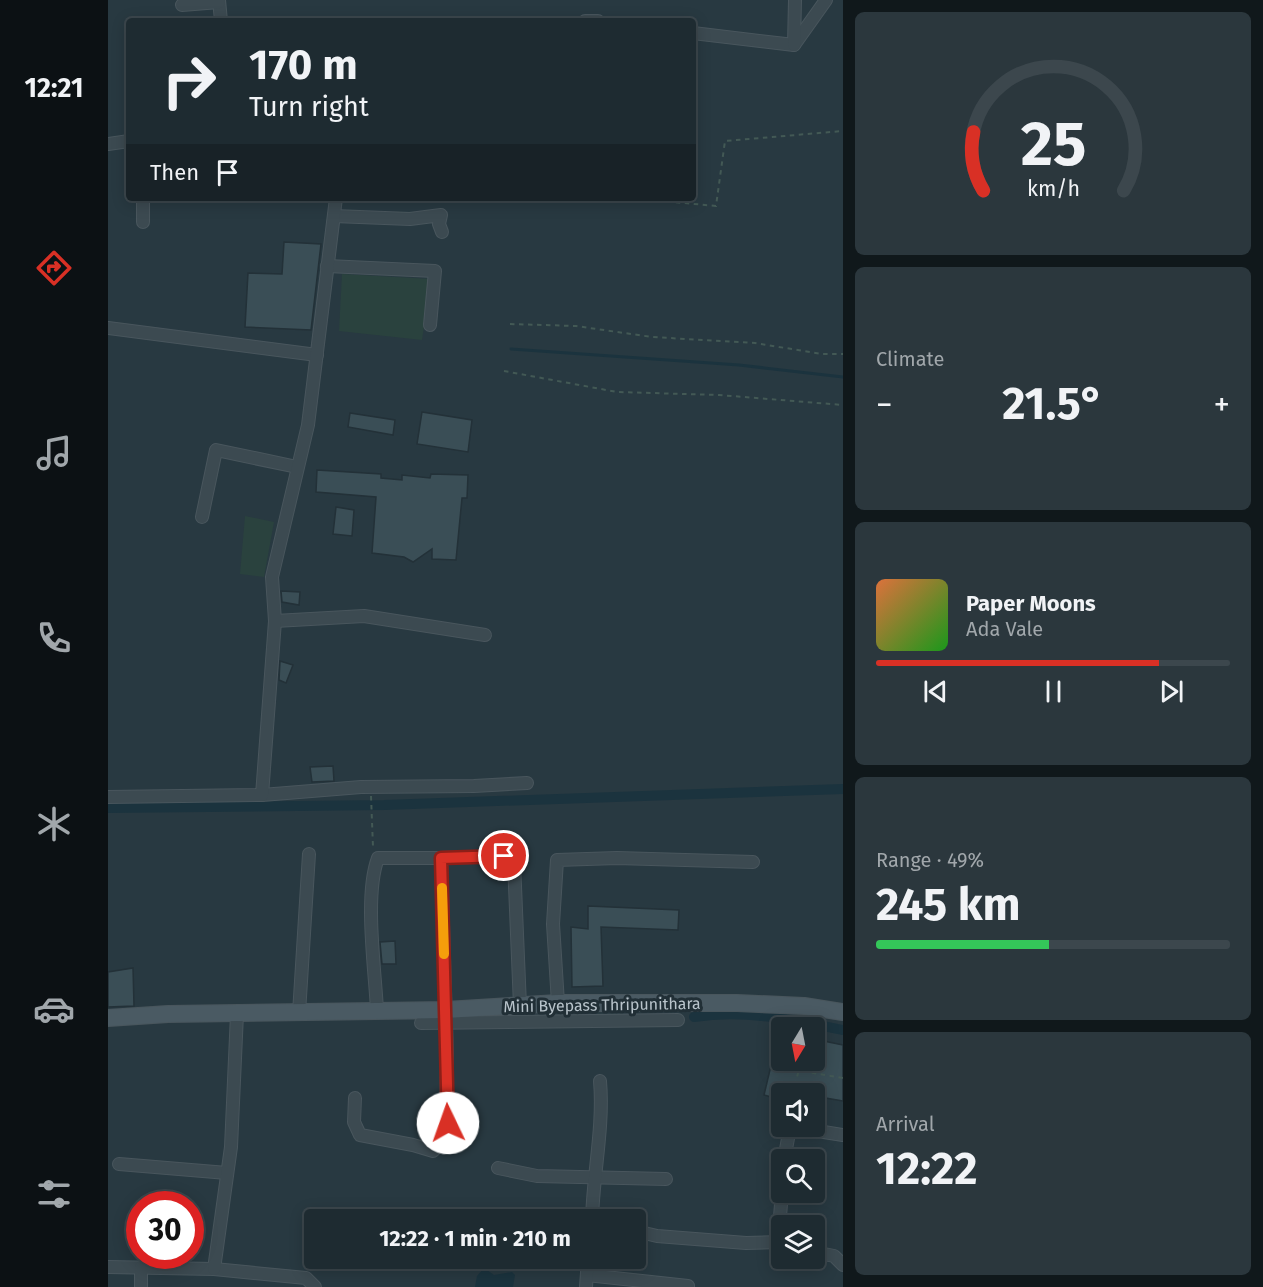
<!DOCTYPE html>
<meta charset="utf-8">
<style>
body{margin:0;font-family:"Fira Sans",sans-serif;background:#2b373d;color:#f1f3f6;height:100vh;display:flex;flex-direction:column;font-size:22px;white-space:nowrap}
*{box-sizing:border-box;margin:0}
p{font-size:20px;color:#a1a7ab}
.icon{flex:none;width:33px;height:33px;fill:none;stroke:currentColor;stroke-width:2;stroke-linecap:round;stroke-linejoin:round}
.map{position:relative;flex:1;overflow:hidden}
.drawer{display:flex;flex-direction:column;gap:12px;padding:12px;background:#10181b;width:420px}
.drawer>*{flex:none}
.top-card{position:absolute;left:18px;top:18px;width:570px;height:183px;border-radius:6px;box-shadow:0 3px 15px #0003,0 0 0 2px #3c474d;background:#1e2b31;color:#f1f3f6;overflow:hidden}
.needle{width:39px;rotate:190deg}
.fabs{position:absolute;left:663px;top:1017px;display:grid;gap:12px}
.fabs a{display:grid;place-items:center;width:54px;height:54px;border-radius:6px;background:#1e2b31;box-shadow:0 3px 15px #0003,0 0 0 2px #3c474d;font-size:30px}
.speed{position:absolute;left:18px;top:1191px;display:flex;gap:12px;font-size:30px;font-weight:700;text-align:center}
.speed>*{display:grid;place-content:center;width:78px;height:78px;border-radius:50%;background:#1e2b31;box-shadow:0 3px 15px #0003,0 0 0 2px #3c474d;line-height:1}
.speed .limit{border:9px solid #d22;background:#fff;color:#111}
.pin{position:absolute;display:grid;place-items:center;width:51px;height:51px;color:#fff;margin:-26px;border:3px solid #fff;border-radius:50%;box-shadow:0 2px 6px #0007}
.me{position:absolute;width:66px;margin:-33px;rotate:357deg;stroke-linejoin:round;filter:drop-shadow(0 0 4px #0008)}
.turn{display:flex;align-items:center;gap:21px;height:126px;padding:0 24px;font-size:27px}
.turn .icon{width:78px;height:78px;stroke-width:2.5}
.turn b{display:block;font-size:42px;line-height:51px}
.then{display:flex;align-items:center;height:57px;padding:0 24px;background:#0003;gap:12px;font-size:22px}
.big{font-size:45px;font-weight:700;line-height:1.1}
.drawer .tile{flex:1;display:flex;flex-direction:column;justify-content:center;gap:9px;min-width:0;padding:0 21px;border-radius:9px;background:#2b373d}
.drawer .dial{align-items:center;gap:0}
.dial svg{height:156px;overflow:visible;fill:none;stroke:#3c474d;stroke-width:7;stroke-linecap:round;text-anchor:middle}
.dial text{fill:#f1f3f6;stroke:none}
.song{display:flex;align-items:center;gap:18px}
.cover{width:72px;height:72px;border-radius:9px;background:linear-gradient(135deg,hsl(20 70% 55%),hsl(120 70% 35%))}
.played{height:6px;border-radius:3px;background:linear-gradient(90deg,#d93025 80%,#3c474d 80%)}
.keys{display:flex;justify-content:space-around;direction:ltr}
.heat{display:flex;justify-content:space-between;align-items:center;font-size:33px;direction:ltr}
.charge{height:9px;border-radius:4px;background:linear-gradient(90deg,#34c759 49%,#3c474d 0)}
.trip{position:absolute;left:196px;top:1209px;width:342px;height:60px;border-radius:6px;background:#1e2b31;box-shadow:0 3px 15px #0003,0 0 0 2px #3c474d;font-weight:700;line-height:60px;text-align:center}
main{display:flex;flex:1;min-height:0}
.tabs{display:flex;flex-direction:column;width:108px;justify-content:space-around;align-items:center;background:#0c1114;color:#a1a7ab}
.tabs .icon{width:42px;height:42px}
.tabs .active{color:#d93025}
.tabs b{font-size:27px;color:#f1f3f6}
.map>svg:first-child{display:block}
</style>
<main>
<nav class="tabs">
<b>12:21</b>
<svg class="icon active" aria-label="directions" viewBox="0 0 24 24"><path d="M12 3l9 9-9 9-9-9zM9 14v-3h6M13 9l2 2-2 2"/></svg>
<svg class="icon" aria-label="music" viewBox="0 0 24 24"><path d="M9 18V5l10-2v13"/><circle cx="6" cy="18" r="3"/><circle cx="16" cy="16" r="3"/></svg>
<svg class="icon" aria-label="phone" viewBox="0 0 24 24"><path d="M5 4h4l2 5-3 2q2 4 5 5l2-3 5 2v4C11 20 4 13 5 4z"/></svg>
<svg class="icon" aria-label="climate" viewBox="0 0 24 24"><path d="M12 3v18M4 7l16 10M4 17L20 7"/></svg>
<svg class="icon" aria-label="car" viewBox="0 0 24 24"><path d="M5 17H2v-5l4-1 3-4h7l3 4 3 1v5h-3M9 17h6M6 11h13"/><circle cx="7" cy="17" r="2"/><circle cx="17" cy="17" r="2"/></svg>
<svg class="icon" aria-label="filters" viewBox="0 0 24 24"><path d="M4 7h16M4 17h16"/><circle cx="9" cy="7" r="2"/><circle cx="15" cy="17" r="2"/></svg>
</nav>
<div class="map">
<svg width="735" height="1287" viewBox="0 0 735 1287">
<rect width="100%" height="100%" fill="#283941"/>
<!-- green -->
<g fill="#2a423e">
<polygon points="234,274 323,279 314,340 231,331"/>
<polygon points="137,516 166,522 156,577 132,574"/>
</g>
<!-- water -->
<polygon fill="#1b333e" points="376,1268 386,1275 404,1272 407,1275 405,1287 367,1287 369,1276"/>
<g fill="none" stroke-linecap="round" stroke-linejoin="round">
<!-- stream -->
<polyline stroke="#1b333e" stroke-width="3" points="403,349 631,365 735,377"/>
<!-- canal -->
<g stroke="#1b333e" stroke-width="10">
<polyline points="0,808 276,805 735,789"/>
<path d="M586,1017C637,1009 686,1020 735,1030"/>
</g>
</g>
<!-- building -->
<g fill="#3a4e56" stroke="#233138" stroke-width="1.5">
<polygon points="176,242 213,244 203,330 137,327 140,273 174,274"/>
<polygon points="314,412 364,420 360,452 309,444"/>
<polygon points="242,413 287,420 285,435 240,427"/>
<polygon points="209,470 273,474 273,478 294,480 294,475 322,478 323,474 360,475 359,498 354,498 348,560 324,559 324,549 305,562 296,557 264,553 268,497 208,492"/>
<polygon points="228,507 246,510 244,536 225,534"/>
<polygon points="173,591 192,592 191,605 174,602"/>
<polygon points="172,661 185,665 178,683 171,680"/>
<polygon points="225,766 226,781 204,782 202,767"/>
<polygon points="480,906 571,910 570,930 493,927 495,986 464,987 463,927 480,929"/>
<polygon points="287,941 288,964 274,964 272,942"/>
<polygon points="25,968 26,1006 0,1007 0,972"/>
<polygon points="670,1036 674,1036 674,1060 706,1060 706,1039 735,1045 735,1101 706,1096 706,1094 674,1094 674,1100 656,1095"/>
</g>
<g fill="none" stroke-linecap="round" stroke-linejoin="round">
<!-- street casing -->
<g stroke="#49565d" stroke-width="14">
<g id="street">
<polyline points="111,0 113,21"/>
<polyline points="74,5 111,2"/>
<polyline points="477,21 490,21"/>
<polyline points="585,33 686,45 718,0"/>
<polyline points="686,45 687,0"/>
<polyline points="0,144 21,141"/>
<polyline points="35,198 35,222"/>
<polyline points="226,216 302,219 333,215 331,224 334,232"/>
<polyline points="219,266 327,271 322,325"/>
<polyline points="0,328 209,355"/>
<polyline points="94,517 108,450 189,467"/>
<polyline points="167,621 256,616 377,635"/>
<polyline points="154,795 253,787 366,786 419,783"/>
<polyline points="0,797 154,795 167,621 164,577 200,425 228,198"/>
<polyline points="333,858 396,856 406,862 412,1006"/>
<polyline points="450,1003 445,924 449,860 509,858 645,862"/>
<polyline points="191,1013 201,854"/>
<polyline points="313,1023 570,1020"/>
<path d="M247,1098L246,1122L252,1135L305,1145L325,1151L338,1138L339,1054L333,858H270C256,895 267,969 269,1010"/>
<polyline points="676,1160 681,1133 697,1129 735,1135"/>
<polyline points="11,1164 119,1173"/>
<polyline points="390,1168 429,1176 558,1179"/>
<path d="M484,1220C485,1174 496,1127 492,1081"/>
<polyline points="528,1231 549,1236 638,1243 674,1242"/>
<polyline points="670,1241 674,1192"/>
<polyline points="706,1252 726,1256 735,1265"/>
<polyline points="0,1267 106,1269 198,1278 207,1287"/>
<polyline points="106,1269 123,1147 129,1014"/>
<polyline points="479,1275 580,1286"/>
<polyline points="33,1287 33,1267"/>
<polyline points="478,1287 480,1258"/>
</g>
</g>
<!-- secondary casing -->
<g stroke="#49565d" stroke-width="18">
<polyline id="secondary" points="0,1018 60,1014 338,1010 450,1003 629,1003 696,1006 735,1012"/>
</g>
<!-- path -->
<g stroke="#435955" stroke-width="2" stroke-dasharray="4.5 4.5" stroke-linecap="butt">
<polyline points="523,198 608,206 617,141 735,131"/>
<polyline points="402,324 468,326 544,337 647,343 714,354 735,354"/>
<polyline points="396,371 509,392 611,395 735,405"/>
<polyline points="263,796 265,847"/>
<polyline points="685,1094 690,1073 694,1071 735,1078"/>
</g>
<!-- street -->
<use href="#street" stroke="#3c4a51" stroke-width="12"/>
<!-- secondary -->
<use href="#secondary" stroke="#4a5a63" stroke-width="16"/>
</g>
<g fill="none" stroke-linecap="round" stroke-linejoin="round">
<!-- route casing -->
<g stroke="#8d1f18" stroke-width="15">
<polyline id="route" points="340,1123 333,858 396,856"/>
</g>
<!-- route -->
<use href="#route" stroke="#d93025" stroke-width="10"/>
<!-- slow -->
<polyline stroke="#f59e0b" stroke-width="10" points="334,888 336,954"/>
</g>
<g text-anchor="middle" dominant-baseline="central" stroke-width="6" stroke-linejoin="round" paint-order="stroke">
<!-- street labels -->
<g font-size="16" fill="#b9c4cb" stroke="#212f36">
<text transform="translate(494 1005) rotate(-1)">Mini Byepass Thripunithara</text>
</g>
</g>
</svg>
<div class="fabs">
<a><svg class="needle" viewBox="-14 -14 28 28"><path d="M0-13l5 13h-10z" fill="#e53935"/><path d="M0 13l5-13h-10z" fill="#a1a7ab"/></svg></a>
<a><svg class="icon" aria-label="sound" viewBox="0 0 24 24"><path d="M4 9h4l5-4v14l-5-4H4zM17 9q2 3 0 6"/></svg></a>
<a><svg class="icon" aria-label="search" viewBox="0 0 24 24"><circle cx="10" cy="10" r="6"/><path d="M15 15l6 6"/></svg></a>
<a><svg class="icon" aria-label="layers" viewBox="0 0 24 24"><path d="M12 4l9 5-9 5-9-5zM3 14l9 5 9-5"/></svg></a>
</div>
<div class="speed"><div class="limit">30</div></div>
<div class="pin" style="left:396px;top:856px;background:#d93025"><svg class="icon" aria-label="arrive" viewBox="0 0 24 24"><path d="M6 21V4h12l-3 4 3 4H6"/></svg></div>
<svg class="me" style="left:340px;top:1123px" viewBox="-20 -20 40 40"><circle r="19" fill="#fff"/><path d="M0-13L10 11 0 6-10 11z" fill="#d93025"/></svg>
<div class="trip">12:22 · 1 min · 210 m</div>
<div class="top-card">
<div class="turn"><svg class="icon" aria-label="right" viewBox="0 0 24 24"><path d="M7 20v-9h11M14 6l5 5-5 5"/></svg><div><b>170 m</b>Turn right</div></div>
<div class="then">Then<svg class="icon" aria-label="arrive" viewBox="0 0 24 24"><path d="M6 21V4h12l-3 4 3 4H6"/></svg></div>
</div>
</div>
<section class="drawer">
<div class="tile dial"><svg viewBox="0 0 100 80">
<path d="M14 69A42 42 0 1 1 86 69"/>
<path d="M14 69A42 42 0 0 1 9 39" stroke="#d93025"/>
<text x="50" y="56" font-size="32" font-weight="700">25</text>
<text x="50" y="72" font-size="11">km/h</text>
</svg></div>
<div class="tile"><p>Climate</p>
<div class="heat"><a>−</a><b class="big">21.5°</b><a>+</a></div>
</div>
<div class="tile">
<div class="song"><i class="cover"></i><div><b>Paper Moons</b><p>Ada Vale</p></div></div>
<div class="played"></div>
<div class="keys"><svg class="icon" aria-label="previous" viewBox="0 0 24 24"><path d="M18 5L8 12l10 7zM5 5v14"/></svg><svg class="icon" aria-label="pause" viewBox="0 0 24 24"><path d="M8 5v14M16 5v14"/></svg><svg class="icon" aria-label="next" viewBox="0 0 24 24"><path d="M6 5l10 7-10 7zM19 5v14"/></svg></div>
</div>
<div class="tile"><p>Range · 49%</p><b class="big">245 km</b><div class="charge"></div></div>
<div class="tile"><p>Arrival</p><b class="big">12:22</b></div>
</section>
</main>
